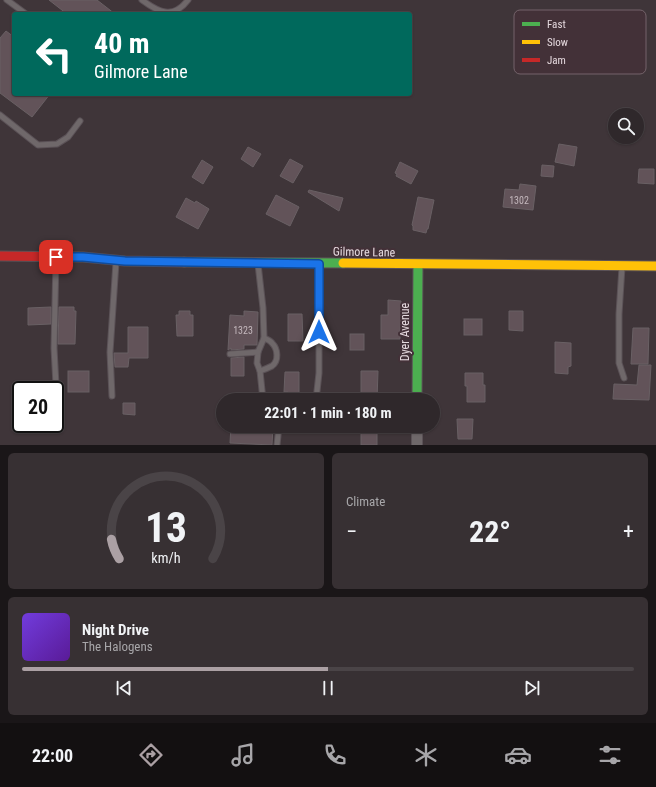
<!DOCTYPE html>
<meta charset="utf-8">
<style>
body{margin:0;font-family:"Roboto Condensed",sans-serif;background:#373033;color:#f1f3f6;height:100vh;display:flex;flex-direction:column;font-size:15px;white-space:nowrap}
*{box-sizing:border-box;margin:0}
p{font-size:13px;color:#a7a6a9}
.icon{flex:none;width:22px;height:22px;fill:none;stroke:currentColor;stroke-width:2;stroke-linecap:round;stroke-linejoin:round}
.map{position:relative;height:445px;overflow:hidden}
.details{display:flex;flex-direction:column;gap:8px;padding:8px;background:#1a1618;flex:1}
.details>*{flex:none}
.guide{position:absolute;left:12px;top:12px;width:400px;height:84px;border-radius:4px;box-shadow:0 1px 3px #0004,0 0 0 1px #4a4447;background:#00695c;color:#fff;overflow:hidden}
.controls{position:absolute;left:608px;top:108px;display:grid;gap:8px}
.controls a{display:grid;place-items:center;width:36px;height:36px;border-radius:50%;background:#2f282b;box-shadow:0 1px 3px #0004,0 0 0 1px #4a4447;font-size:20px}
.speed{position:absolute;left:12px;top:381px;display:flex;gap:8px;font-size:20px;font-weight:700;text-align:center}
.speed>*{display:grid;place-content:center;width:52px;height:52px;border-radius:50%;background:#2f282b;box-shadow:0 1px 3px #0004,0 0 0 1px #4a4447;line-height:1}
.speed .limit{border:2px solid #111;border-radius:6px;background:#fff;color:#111}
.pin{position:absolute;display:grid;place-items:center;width:34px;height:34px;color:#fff;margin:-17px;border-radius:8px;box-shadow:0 2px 6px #0006}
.me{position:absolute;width:44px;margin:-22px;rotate:0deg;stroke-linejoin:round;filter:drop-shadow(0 0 3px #0008)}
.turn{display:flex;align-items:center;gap:14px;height:84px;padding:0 16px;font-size:18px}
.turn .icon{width:52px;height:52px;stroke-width:2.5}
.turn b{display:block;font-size:28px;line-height:34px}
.big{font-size:30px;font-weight:700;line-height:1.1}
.details .widget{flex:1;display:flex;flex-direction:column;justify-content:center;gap:6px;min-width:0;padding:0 14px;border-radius:6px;background:#373033}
.details .dial{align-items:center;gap:0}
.dial svg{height:104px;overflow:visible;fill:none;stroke:#4a4447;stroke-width:7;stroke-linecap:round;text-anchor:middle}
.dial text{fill:#f1f3f6;stroke:none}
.song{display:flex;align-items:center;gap:12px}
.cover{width:48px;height:48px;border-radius:6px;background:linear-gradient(135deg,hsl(260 70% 55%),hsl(270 70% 35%))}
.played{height:4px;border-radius:2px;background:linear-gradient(90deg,#aba0a4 50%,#4a4447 50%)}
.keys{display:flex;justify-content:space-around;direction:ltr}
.heat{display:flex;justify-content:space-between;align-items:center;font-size:22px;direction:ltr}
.details .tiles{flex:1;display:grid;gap:8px;grid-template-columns:1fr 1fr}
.widget:last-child{grid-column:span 2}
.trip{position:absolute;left:216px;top:393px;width:224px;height:40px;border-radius:20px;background:#2f282b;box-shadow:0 1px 3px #0004,0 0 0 1px #4a4447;font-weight:700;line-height:40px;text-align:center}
.dock{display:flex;height:64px;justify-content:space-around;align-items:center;background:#131011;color:#a7a6a9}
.dock .icon{width:28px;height:28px}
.dock .current{color:#aba0a4}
.dock b{font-size:18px;color:#f1f3f6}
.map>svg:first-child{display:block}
</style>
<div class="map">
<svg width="656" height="445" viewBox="0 0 656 445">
<rect width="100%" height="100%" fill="#3f3539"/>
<!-- building -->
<g fill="#625359" stroke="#696064">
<polygon points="49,0 97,0 115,14 67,14"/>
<polygon points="6,31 14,37 14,94 50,94 32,117 0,93 0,38"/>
<polygon points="559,144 577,147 574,166 555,162"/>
<polygon points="248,147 261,154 253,167 241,159"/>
<polygon points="290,159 303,166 293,183 280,176"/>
<polygon points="202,160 213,167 203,184 192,177"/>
<polygon points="400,162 418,171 411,184 396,176 397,174 395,173"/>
<polygon points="542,165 554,166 553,177 541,176"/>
<polygon points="639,169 654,169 654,184 638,183"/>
<polygon points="520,184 536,186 533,210 503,207 505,189 519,190"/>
<polygon points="309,190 343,198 339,211 308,192"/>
<polygon points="276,195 299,207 290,226 266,214"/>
<polygon points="418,197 434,200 428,229 427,229 426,233 413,230 413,226 412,225"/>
<polygon points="186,198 195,203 196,201 209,209 198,229 176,217"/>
<polygon points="388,300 401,301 400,339 381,339 381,315 388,315"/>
<polygon points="51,307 51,324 28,325 28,308"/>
<polygon points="59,307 74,307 74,311 76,311 75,344 58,344"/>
<polygon points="179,311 190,311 190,315 193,315 193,336 177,336 176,315 179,315"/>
<polygon points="244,311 258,312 257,345 244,345 244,349 231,350 231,348 228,350 230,315 244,316"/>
<polygon points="509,311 523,311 523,331 509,330"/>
<polygon points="288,314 302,314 303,341 288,341"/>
<rect x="464" y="319" width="18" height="16"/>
<polygon points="128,327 148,327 148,358 129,358 128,367 115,367 114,353 128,353"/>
<polygon points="633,328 649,328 648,364 631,364"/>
<rect x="350" y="334" width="14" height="16"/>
<polygon points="555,342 571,343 571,366 568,367 568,374 555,373"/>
<polygon points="244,357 244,376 231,376 231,358"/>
<polygon points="639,365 651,365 649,400 613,399 614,384 637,385"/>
<rect x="68" y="371" width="21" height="21"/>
<polygon points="361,371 378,371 377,400 361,400"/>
<polygon points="285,372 299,372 299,398 288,398 288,392 284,392"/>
<polygon points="465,373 483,373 483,385 485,385 485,402 467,402 467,386 465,386"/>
<polygon points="123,403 135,403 135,415 123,414"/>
<polygon points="457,419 473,419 472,439 458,439"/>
<polygon points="231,426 273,426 272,445 230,443"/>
<rect x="361" y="430" width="16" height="15"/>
</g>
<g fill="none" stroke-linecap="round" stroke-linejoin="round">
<!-- lane casing -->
<g stroke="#5b5257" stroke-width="7">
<g id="lane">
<polyline points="7,0 26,14"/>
<path d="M142,0C158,12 173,20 188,0"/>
<polyline points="0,115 38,145 57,144 68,137 80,121"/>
<polyline points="56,258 54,348 56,385"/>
<polyline points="258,264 263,308 264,338 258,352 257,363 260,371 263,400"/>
<polyline points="622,267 619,314 619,363 624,378"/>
<polyline points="230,354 258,352"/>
<path d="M260,371C263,370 268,368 272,366C279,361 278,349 272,343C270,340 266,339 264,338"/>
<polyline points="112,396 110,352 116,262"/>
<polyline points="316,400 319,373 319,263"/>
<polyline points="292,426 307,428 309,426"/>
<polyline points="277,445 279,426"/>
</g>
</g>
<!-- street casing -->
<g stroke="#5b5257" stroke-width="12">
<polyline id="street" points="417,445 417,426"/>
</g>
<!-- fast casing -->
<g stroke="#5b5257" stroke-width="11">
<g id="fast">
<polyline points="184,262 343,263"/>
<polyline points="417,400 418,265"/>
</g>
</g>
<!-- slow casing -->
<g stroke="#5b5257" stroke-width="11">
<polyline id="slow" points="343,263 656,266"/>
</g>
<!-- jam casing -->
<g stroke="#5b5257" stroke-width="11">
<polyline id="jam" points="0,256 83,257 125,261 184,262"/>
</g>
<!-- lane -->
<use href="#lane" stroke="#6f686a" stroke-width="5"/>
<!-- street -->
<use href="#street" stroke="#6f686a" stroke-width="10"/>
<!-- fast -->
<use href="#fast" stroke="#4caf50" stroke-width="9"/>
<!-- slow -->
<use href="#slow" stroke="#ffc107" stroke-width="9"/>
<!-- jam -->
<use href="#jam" stroke="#c62828" stroke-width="9"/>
</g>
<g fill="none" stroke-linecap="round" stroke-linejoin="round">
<!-- route casing -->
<g stroke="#114b97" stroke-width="10">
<polyline id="route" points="56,257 83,257 125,261 319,264 319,332"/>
</g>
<!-- route -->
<use href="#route" stroke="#1a73e8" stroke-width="7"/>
</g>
<g text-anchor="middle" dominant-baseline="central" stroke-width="4" stroke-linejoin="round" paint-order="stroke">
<!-- number labels -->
<g font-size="10" fill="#c4b8bd">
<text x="519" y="200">1302</text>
<text x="243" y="330">1323</text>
</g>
<!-- street labels -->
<g font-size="12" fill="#e5d9de" stroke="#433138">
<text transform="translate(364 252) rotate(1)">Gilmore Lane</text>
<text transform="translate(405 332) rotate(-90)">Dyer Avenue</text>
</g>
</g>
<!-- legend -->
<rect x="514" y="10" width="132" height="64" rx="6" fill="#433138" stroke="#74636a" stroke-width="1"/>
<rect x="522" y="22" width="18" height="4" fill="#4caf50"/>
<rect x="522" y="40" width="18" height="4" fill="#ffc107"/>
<rect x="522" y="58" width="18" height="4" fill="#c62828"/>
<g font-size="11" fill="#e5d9de">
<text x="547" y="28">Fast</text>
<text x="547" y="46">Slow</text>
<text x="547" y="64">Jam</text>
</g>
</svg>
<div class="controls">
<a><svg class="icon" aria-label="search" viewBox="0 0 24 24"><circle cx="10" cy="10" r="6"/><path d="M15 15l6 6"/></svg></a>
</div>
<div class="speed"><div class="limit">20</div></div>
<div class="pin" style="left:56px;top:257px;background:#d93025"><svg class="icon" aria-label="arrive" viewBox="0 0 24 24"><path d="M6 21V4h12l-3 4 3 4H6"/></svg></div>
<svg class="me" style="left:319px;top:332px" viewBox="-20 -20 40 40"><path d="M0-17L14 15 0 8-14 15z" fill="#1a73e8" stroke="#fff" stroke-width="4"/></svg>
<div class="trip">22:01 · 1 min · 180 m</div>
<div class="guide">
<div class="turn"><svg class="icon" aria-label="left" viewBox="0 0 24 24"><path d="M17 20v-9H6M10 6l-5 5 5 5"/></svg><div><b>40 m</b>Gilmore Lane</div></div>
</div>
</div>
<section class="details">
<div class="tiles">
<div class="widget dial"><svg viewBox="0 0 100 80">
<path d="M14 69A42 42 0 1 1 86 69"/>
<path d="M14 69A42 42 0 0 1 8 54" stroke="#aba0a4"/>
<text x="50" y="56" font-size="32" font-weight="700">13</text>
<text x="50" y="72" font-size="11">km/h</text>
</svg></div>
<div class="widget"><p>Climate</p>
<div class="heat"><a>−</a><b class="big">22°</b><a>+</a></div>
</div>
<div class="widget">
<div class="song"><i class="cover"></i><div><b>Night Drive</b><p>The Halogens</p></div></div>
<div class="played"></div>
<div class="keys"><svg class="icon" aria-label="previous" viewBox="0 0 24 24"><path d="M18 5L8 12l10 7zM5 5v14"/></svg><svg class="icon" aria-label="pause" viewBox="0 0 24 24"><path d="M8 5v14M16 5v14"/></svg><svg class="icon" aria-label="next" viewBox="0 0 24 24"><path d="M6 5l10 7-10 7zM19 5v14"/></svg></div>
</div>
</div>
</section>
<nav class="dock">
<b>22:00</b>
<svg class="icon current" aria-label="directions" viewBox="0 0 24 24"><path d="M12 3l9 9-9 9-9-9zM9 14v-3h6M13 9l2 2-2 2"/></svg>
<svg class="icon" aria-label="music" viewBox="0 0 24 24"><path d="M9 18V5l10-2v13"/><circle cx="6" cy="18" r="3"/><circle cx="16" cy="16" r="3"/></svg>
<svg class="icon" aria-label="phone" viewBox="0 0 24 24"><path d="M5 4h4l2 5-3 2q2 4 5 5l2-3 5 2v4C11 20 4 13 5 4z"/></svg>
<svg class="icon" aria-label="climate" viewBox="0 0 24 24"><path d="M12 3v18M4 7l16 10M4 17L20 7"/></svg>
<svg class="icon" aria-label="car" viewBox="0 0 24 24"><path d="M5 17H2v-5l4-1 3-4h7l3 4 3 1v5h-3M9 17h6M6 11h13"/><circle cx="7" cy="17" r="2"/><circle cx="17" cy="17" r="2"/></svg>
<svg class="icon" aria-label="filters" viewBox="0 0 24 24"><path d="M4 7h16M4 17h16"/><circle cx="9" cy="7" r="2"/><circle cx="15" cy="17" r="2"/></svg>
</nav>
